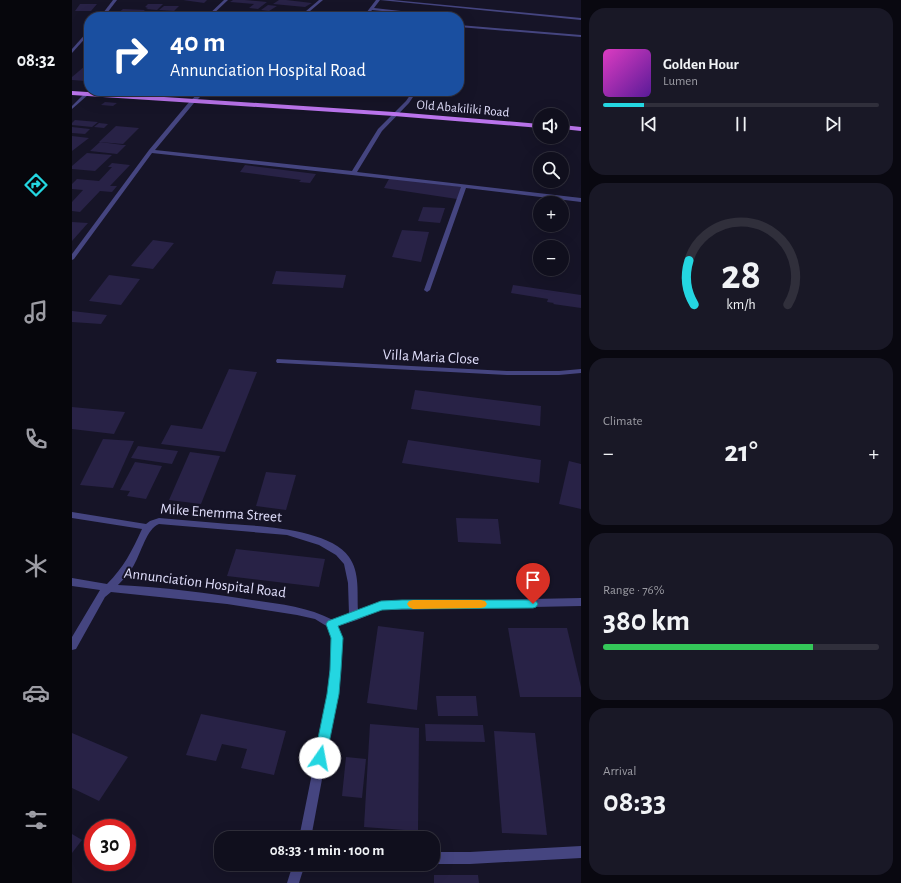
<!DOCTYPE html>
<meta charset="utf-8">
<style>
body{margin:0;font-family:"Alegreya Sans",sans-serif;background:#191826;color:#f1f3f6;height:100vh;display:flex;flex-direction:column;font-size:15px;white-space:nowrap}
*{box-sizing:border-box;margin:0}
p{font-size:13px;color:#9c9ca4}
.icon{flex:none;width:22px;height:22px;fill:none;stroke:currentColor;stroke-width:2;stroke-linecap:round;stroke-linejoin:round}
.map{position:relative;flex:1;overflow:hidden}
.drawer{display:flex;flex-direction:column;gap:8px;padding:8px;background:#090810;width:320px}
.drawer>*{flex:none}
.hud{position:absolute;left:12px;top:12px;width:380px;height:84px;border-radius:16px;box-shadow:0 4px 16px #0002,0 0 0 1px #302f3b;background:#1a4fa0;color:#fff;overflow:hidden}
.controls{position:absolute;left:461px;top:108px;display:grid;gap:8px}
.controls a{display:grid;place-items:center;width:36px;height:36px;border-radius:50%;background:#100f1d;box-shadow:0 4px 16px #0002,0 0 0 1px #302f3b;font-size:20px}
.speed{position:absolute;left:12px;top:819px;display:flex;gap:8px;font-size:20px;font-weight:700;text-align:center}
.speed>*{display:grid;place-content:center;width:52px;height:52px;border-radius:50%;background:#100f1d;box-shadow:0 4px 16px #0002,0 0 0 1px #302f3b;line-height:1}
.speed .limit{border:6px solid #d22;background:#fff;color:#111}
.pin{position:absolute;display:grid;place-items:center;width:34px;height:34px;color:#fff;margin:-41px -17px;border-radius:50% 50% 50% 0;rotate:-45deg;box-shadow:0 0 4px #0007}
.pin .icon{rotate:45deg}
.me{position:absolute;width:44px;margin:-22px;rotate:12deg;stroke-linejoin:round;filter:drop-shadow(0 0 3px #0008)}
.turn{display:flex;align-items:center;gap:14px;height:84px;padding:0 20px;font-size:18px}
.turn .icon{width:52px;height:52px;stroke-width:2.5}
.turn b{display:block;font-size:28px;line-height:34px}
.big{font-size:30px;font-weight:700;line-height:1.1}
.drawer .tile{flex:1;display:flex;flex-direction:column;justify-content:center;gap:6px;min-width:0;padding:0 14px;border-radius:16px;background:#191826}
.drawer .dial{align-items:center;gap:0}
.dial svg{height:104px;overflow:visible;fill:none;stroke:#302f3b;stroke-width:7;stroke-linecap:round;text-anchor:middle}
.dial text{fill:#f1f3f6;stroke:none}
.song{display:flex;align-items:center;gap:12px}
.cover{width:48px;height:48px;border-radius:6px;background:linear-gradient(135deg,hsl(310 70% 55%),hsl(270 70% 35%))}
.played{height:4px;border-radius:2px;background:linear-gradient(90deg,#24d6e1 15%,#302f3b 15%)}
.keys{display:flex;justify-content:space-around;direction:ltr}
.heat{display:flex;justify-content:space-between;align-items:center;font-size:22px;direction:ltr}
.charge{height:6px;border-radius:3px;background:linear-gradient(90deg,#34c759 76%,#302f3b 0)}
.trip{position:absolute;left:142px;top:831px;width:226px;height:40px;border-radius:16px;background:#100f1d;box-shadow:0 4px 16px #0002,0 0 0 1px #302f3b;font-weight:700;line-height:40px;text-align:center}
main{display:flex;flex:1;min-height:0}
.dock{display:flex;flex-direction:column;width:72px;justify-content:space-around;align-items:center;background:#06060c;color:#9c9ca4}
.dock .icon{width:28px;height:28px}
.dock .selected{color:#24d6e1}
.dock b{font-size:18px;color:#f1f3f6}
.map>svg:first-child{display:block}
</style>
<main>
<nav class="dock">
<b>08:32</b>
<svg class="icon selected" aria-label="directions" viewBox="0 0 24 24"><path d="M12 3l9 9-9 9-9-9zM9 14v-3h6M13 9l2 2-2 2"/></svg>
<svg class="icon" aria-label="music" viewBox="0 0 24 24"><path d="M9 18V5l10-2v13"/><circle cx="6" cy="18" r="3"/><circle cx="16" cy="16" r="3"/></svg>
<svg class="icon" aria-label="phone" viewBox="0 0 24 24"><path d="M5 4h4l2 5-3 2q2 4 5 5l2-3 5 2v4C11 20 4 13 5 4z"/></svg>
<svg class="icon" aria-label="climate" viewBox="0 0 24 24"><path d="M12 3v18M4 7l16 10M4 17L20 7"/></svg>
<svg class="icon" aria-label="car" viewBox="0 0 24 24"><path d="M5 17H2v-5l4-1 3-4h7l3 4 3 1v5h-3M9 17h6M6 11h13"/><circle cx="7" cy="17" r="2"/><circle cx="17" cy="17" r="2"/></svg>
<svg class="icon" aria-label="filters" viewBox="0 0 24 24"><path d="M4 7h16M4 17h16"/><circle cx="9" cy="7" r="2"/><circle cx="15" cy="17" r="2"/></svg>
</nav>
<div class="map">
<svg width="509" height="883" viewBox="0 0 509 883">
<rect width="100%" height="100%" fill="#161427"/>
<!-- building -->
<g fill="#282246">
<polygon points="111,0 135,0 132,3"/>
<polygon points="161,0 173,0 195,2 186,9 177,8 182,4 158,2"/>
<polygon points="207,0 214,0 240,3 233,7 201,4"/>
<polygon points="8,4 25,4 19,11 3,11"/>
<polygon points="76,4 91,4 85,10 74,9 76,8 73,7"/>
<polygon points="196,5 205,6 197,11 189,10"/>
<polygon points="92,6 107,6 102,11 87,10"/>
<polygon points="51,9 73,10 68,14 46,13"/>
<polygon points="101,11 128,13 126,17 95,16"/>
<polygon points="13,66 17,66 17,77 13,81 0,80 0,77"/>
<polygon points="33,102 45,103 41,106 29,105"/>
<polygon points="3,120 26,122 20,127 0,125 0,123"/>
<polygon points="27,123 36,124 32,128 22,127"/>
<polygon points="44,126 67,128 51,144 27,142"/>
<polygon points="0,127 18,129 13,134 0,133"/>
<polygon points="0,136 17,138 0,151"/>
<polygon points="28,142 51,145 54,145 45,154 18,151"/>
<polygon points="15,153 40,155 23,171 0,169 0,166"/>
<polygon points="40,163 58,165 38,186 45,186 40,192 28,191 8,212 0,211 0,202 11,190 0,189 0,184 5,179 27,181 40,167 36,167"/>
<polygon points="173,165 244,174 238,183 227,182 229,180 168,172"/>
<polygon points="318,177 390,187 385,199 312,188"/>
<polygon points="351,207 373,208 368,223 346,221"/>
<polygon points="0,222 16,223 0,241"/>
<polygon points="330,230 357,232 349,262 320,257"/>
<polygon points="81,240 102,243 81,269 59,266"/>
<polygon points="204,271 274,275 271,288 200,284"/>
<polygon points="37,275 68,279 49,305 17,301"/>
<polygon points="441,285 509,295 509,308 481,304 482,303 475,302 476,299 439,293"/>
<polygon points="0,311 35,315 29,324 0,322"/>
<polygon points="157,369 185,372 153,452 89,444 99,425 130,429"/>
<polygon points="343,390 469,406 468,426 339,409"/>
<polygon points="0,407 53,412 42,434 0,429"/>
<polygon points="31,439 62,441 41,488 8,485"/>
<polygon points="336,440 469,460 467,483 330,463"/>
<polygon points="66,446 106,451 100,464 59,458"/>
<polygon points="118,452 148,456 129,504 97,500"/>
<polygon points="497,461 509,464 509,509 487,504"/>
<polygon points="63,462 90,466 74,499 55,496 58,491 48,490"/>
<polygon points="194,472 224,475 214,510 184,506"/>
<polygon points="384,518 426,519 429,544 386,542"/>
<polygon points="164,549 253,559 247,587 155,576"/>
<polygon points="306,626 352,632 345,710 295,703"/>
<polygon points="436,628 495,628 509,687 509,697 448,697"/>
<polygon points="364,696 404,696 406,716 366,716"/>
<polygon points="129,714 214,731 202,775 169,768 175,749 150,744 144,761 114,755"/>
<polygon points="298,724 347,728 346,831 292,827"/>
<polygon points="353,724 411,725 413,742 354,741"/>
<polygon points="422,731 463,733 475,835 430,833"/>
<polygon points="0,733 56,757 27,801 0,788"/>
<polygon points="274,757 294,759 290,798 270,796"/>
<polygon points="0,834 10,840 0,853"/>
<polygon points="362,875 406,875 407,883 362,883"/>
</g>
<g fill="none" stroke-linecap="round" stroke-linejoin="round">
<!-- minor -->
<g fill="#454580" fill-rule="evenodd">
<polygon points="41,0 45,0 32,17 28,17"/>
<polygon points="152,0 156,0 138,17 134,17"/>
<polygon points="247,0 251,0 231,17 227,17"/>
<polygon points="304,0 308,0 302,8 383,17 370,17 300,10 295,17 291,17"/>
<polygon points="308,0 321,0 509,18 509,20"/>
<polygon points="387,25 509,35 509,37 387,27"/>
<polygon points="16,31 17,31 17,34 0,53 0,49"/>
<polygon points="55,91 60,91 54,98 50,98 50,96"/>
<polygon points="95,91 100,91 89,100 85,100 85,98"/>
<polygon points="129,91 134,91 122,103 83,150 280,171 306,129 334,101 341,91 345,91 337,103 310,131 285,172 509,198 509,202 394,188 358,290 355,292 352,290 389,187 80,153 2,259 0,260 0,254 77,150 118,101"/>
<polygon points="13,93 17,94 0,109 0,106"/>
<polygon points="205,359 435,371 487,371 509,369 509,373 487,375 435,375 208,363 205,363 204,361"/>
<path d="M0,512L74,524L78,521L87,518C110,520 134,522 157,524C188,526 258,529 277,557C288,572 285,593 286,610L309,602L509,598V606L309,610L285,620L266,626L270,638L266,694L239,838H227L256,694L260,638L256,627L243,619L225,615L155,604L39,592L33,597L4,649L0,650V637L28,590L0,586V578L35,584C52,567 60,551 70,529L0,518ZM87,524L215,535L247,545L264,555L272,564L276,583L277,614L261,620C236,607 208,604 180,600C136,593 91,587 46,585C52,579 58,572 62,565C69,553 75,528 87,524Z"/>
<polygon points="509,846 509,858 398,864 361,864 361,852 398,852"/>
<polygon points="221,864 233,864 227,883 215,883"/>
</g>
<!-- primary -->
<g fill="#ba74ec" fill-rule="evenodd">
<polygon points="0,91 322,112 468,124 468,128 322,116 0,95"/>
<polygon points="490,125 509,127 509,131 490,129"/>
</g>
</g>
<!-- route -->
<polygon fill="#24d6e1" stroke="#178b92" points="330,600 461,600 464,601 466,604 464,607 461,608 330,609 310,610 266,626 271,638 269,670 267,694 254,758 253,762 248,764 244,762 242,758 255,694 258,670 259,638 254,624 256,621 309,601"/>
<!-- slow -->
<polygon fill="#f59e0b" points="341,600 409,600 413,601 415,604 413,607 409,608 341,609 337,607 335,604 337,601"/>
<g text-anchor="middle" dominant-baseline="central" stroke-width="4" stroke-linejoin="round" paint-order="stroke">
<!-- far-street labels -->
<g font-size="13" fill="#e0defb" stroke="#161427">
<text transform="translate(391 109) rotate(5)">Old Abakiliki Road</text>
</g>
<!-- street labels -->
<g font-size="15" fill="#e0defb" stroke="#161427">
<text transform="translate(359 357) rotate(3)">Villa Maria Close</text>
<text transform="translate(149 513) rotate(4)">Mike Enemma Street</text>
<text transform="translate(133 583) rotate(7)">Annunciation Hospital Road</text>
</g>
</g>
</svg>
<div class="controls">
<a><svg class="icon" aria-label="sound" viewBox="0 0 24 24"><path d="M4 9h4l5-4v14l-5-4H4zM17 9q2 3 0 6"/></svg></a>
<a><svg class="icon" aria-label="search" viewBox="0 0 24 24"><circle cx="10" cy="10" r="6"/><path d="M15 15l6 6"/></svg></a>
<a>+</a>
<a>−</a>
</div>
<div class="speed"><div class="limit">30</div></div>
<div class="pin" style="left:461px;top:604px;background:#d93025"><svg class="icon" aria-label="arrive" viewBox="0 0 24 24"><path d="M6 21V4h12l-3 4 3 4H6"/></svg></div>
<svg class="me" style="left:248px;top:758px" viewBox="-20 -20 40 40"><circle r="19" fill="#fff"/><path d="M0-13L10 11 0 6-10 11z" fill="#24d6e1"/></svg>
<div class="trip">08:33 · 1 min · 100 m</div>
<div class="hud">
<div class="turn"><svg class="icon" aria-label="right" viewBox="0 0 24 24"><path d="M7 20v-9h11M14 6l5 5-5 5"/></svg><div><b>40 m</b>Annunciation Hospital Road</div></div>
</div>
</div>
<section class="drawer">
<div class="tile">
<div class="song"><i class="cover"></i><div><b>Golden Hour</b><p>Lumen</p></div></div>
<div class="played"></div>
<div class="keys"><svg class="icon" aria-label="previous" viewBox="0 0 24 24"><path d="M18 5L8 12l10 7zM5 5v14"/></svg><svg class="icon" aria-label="pause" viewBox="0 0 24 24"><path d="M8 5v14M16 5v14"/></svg><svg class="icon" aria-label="next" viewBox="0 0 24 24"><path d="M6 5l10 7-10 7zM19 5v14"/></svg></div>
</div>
<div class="tile dial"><svg viewBox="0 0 100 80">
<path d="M14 69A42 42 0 1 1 86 69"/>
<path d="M14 69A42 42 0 0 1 10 35" stroke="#24d6e1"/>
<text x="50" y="56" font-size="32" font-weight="700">28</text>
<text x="50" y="72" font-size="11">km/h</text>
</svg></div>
<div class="tile"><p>Climate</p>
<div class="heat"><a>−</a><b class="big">21°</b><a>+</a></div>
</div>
<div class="tile"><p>Range · 76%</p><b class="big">380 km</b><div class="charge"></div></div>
<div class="tile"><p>Arrival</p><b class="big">08:33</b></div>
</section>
</main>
